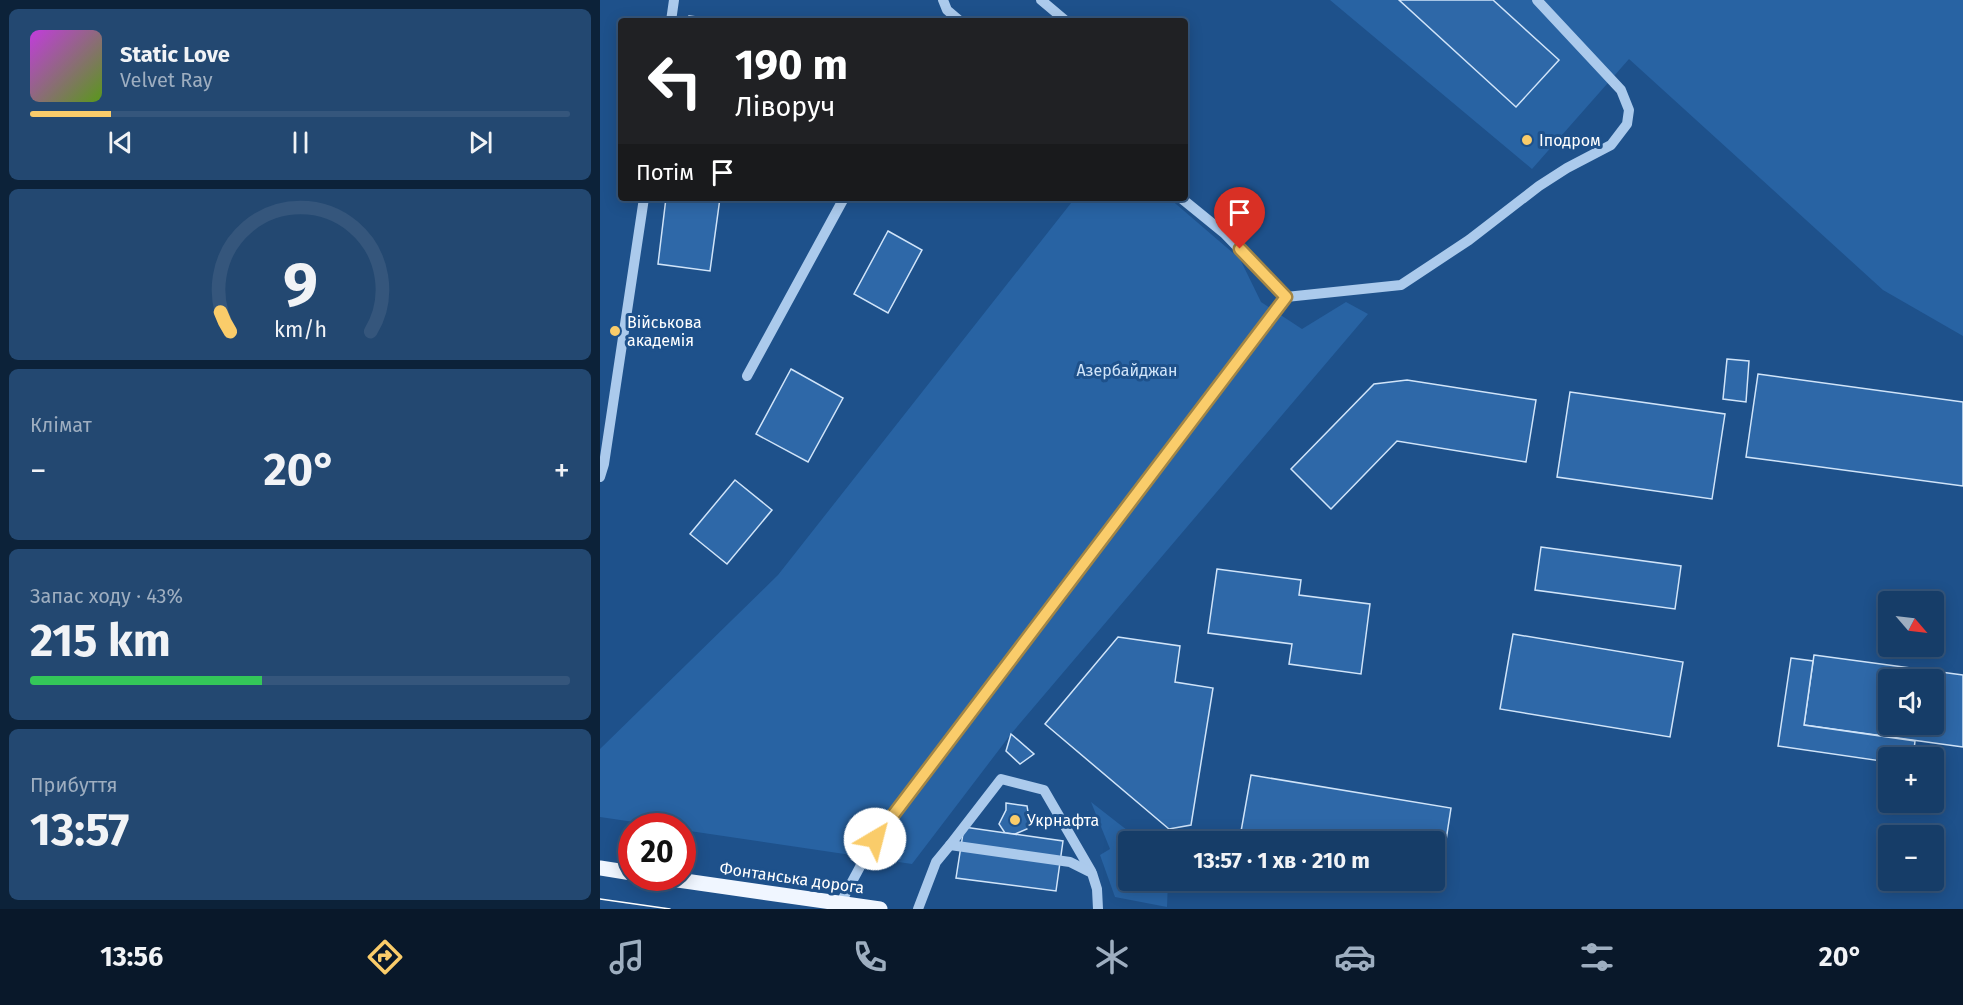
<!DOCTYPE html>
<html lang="uk">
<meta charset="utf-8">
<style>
body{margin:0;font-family:"Fira Sans",sans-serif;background:#234871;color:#f1f3f6;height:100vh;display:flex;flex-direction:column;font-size:22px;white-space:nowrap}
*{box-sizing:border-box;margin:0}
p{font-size:20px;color:#9eaec0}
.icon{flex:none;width:33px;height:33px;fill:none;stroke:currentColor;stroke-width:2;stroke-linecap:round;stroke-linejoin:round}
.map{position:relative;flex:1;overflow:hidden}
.side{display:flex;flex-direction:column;gap:9px;padding:9px;background:#0c2239;width:600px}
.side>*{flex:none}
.guide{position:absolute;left:18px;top:18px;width:570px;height:183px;border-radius:6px;box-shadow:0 3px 15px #0003,0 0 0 2px #35567c;background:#202124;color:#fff;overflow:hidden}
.needle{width:39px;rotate:118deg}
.buttons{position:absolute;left:1278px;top:591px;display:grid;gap:12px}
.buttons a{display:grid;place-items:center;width:66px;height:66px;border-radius:6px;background:#163d68;box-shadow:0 3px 15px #0003,0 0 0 2px #35567c;font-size:30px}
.speed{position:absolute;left:18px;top:813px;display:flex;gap:12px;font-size:30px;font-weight:700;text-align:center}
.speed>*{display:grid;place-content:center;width:78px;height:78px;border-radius:50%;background:#163d68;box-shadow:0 3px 15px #0003,0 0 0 2px #35567c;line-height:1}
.speed .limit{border:9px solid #d22;background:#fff;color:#111}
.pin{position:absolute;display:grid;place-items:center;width:51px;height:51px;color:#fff;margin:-62px -26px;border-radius:50% 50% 50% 0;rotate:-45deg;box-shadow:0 0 6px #0007}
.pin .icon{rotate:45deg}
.me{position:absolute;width:66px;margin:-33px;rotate:37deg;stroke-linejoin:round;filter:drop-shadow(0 0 4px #0008)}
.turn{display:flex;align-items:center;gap:21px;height:126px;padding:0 18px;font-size:27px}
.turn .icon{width:78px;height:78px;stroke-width:2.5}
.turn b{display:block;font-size:42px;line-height:51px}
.then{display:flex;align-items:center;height:57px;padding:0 18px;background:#0003;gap:12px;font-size:22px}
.big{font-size:45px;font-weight:700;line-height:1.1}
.side .tile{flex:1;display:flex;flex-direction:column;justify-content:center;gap:9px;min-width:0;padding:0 21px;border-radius:9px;background:#234871}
.side .dial{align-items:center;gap:0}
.dial svg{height:156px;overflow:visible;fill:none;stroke:#35567c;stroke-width:7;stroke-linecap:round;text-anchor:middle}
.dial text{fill:#f1f3f6;stroke:none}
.song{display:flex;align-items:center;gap:18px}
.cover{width:72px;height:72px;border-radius:9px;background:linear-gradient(135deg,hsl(290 70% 55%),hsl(90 70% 35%))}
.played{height:6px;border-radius:3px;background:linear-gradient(90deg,#facc6a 15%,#35567c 15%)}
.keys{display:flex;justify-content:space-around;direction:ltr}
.heat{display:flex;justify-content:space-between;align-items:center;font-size:33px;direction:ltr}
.charge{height:9px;border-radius:4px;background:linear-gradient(90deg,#34c759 43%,#35567c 0)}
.trip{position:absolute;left:518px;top:831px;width:327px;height:60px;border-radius:6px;background:#163d68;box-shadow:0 3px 15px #0003,0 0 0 2px #35567c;font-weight:700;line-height:60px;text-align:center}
.menu{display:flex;height:96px;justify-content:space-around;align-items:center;background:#09182a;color:#9eaec0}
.menu .icon{width:42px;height:42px}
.menu .on{color:#facc6a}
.menu b{font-size:27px;color:#f1f3f6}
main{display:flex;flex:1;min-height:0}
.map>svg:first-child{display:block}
</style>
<main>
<section class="side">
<div class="tile">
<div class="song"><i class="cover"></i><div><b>Static Love</b><p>Velvet Ray</p></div></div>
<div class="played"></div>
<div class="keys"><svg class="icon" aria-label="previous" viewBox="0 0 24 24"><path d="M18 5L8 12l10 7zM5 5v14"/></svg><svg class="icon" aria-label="pause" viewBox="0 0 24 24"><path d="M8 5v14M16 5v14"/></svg><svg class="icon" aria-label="next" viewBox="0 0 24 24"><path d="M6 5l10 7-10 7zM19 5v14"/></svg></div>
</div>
<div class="tile dial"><svg viewBox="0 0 100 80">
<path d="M14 69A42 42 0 1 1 86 69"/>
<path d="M14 69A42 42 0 0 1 9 59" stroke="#facc6a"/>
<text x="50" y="56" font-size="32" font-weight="700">9</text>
<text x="50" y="72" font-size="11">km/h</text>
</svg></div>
<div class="tile"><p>Клімат</p>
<div class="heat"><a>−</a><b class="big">20°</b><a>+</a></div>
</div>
<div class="tile"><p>Запас ходу · 43%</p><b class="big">215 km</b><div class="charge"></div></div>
<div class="tile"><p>Прибуття</p><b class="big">13:57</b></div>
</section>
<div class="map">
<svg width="1363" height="909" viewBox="0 0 1363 909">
<rect width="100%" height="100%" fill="#1e518b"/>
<!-- green -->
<g fill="#2863a3">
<polygon points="730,0 1363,0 1363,336 1283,290 1029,59 932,169"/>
<polygon points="475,198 569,198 640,259 661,302 702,329 746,302 768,314 411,734 312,864 83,830 82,826 61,826 0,817 0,749 178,575"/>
<polygon points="491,802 541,841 528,842 528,880 568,881 567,907 515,897 500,855 510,849"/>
</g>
<!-- building -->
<g fill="#2e68a8" stroke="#d0e4f9" stroke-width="1.5" fill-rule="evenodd">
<polygon points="799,0 893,0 959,60 916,107"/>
<polygon points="89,16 129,21 89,21"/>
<polygon points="66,198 120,198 110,271 58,264"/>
<polygon points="288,231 322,250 288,313 254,294"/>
<polygon points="1127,359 1149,361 1146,402 1123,399"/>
<polygon points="191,369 243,398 208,462 156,434"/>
<polygon points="1158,374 1363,402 1363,486 1146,457"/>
<polygon points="807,380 936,400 926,462 797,441 731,509 691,469 774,384"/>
<polygon points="970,392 1125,414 1112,499 957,477"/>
<polygon points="135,480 172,510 127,564 90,534"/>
<polygon points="941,547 1081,566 1075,609 935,590"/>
<polygon points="617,569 701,580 699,595 770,604 761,674 689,664 692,644 608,633"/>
<polygon points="913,634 1083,662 1070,737 900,709"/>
<polygon points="518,637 580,646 575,682 613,688 591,825 569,829 445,724"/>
<path d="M1214,655L1363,675V747L1204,725ZM1288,680H1334V724H1288Z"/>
<polygon points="1191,658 1213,661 1204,725 1315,741 1313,758 1288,758 1288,762 1178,746"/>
<polygon points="411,734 434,754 420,764 406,751"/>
<polygon points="651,775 851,808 842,866 834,864 834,842 654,842 655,839 640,837"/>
<polygon points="406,803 427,806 430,824 427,829 415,834 405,833 399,824 406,810"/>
<polygon points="364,827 463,841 456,891 356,878"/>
</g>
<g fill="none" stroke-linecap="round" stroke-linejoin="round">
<!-- minor -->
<g stroke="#abcaec" stroke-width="10">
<polyline points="343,0 347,10 360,21"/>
<polyline points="441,0 466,21"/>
<polyline points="71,21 74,0"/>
<polyline points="581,198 624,233 686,297"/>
<polyline points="147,376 244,198"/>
<polyline points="0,477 4,464 44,198"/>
<polyline points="350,845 401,779 444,790 491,871"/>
<polyline points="241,907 240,904 275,839 686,297 801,285 869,240 939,186 967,168 1011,145 1027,124 1029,110 1021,90 937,0"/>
<polyline points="318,909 336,862 350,845 470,862 492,873 497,889 498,909"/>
</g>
<!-- major -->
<g stroke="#f0f6ff" stroke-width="15">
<polyline points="0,868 32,873"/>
<polyline points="64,878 280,909"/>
</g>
<!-- tram -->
<polyline stroke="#fff" stroke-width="1.5" points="0,899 70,909"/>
</g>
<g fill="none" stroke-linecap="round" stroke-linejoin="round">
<!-- route casing -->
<g stroke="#a28545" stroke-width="15">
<polyline id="route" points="275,839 686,297 640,249"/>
</g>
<!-- route -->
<use href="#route" stroke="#facc6a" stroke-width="10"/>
</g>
<!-- markers -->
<g fill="#facc6a" stroke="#1e518b" stroke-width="2">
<circle cx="927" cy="140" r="6"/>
<circle cx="15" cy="331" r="6"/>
<circle cx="415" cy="820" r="6"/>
</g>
<g text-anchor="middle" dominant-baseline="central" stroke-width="6" stroke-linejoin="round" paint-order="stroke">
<!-- poi labels -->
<g font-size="16" fill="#fff" stroke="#1e518b" text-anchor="start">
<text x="939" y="140">Іподром</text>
<text x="27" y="322">Військова<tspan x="27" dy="18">академія</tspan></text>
<text x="427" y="820">Укрнафта</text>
</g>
<!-- park labels -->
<g font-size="16" fill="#d0e4f9" stroke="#1e518b">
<text x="527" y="370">Азербайджан</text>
</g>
<!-- street labels -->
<g font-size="16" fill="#fff" stroke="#1e518b">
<text transform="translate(192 878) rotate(8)">Фонтанська дорога</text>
</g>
</g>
</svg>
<div class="buttons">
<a><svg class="needle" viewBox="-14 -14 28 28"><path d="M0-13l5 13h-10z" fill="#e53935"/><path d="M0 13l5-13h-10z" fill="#9eaec0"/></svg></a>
<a><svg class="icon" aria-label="sound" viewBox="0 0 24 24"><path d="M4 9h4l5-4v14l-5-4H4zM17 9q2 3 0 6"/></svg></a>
<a>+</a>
<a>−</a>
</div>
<div class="speed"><div class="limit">20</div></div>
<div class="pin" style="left:640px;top:249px;background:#d93025"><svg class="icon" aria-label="arrive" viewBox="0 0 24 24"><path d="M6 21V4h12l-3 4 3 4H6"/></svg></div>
<svg class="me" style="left:275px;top:839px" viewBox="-20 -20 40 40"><circle r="19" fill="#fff"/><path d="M0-13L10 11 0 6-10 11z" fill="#facc6a"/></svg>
<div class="trip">13:57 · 1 хв · 210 m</div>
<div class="guide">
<div class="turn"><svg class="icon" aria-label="left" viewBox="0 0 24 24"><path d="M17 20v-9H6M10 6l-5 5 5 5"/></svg><div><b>190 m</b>Ліворуч</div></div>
<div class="then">Потім<svg class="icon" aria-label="arrive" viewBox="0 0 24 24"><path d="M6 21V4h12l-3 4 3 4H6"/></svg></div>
</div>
</div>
</main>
<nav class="menu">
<b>13:56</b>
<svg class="icon on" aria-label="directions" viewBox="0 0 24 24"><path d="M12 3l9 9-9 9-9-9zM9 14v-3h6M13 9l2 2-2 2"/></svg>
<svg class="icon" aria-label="music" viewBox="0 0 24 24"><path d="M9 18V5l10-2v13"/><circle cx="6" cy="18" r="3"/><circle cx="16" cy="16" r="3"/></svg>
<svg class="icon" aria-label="phone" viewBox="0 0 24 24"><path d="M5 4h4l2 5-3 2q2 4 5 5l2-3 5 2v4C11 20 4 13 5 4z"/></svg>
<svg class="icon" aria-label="climate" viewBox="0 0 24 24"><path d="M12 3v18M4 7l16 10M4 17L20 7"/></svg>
<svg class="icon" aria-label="car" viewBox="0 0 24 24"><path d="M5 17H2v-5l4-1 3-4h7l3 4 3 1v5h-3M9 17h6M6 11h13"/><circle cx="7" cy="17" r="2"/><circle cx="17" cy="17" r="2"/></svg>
<svg class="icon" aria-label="filters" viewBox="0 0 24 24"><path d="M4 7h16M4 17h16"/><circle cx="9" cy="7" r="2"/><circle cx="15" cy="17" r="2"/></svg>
<b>20°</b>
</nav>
